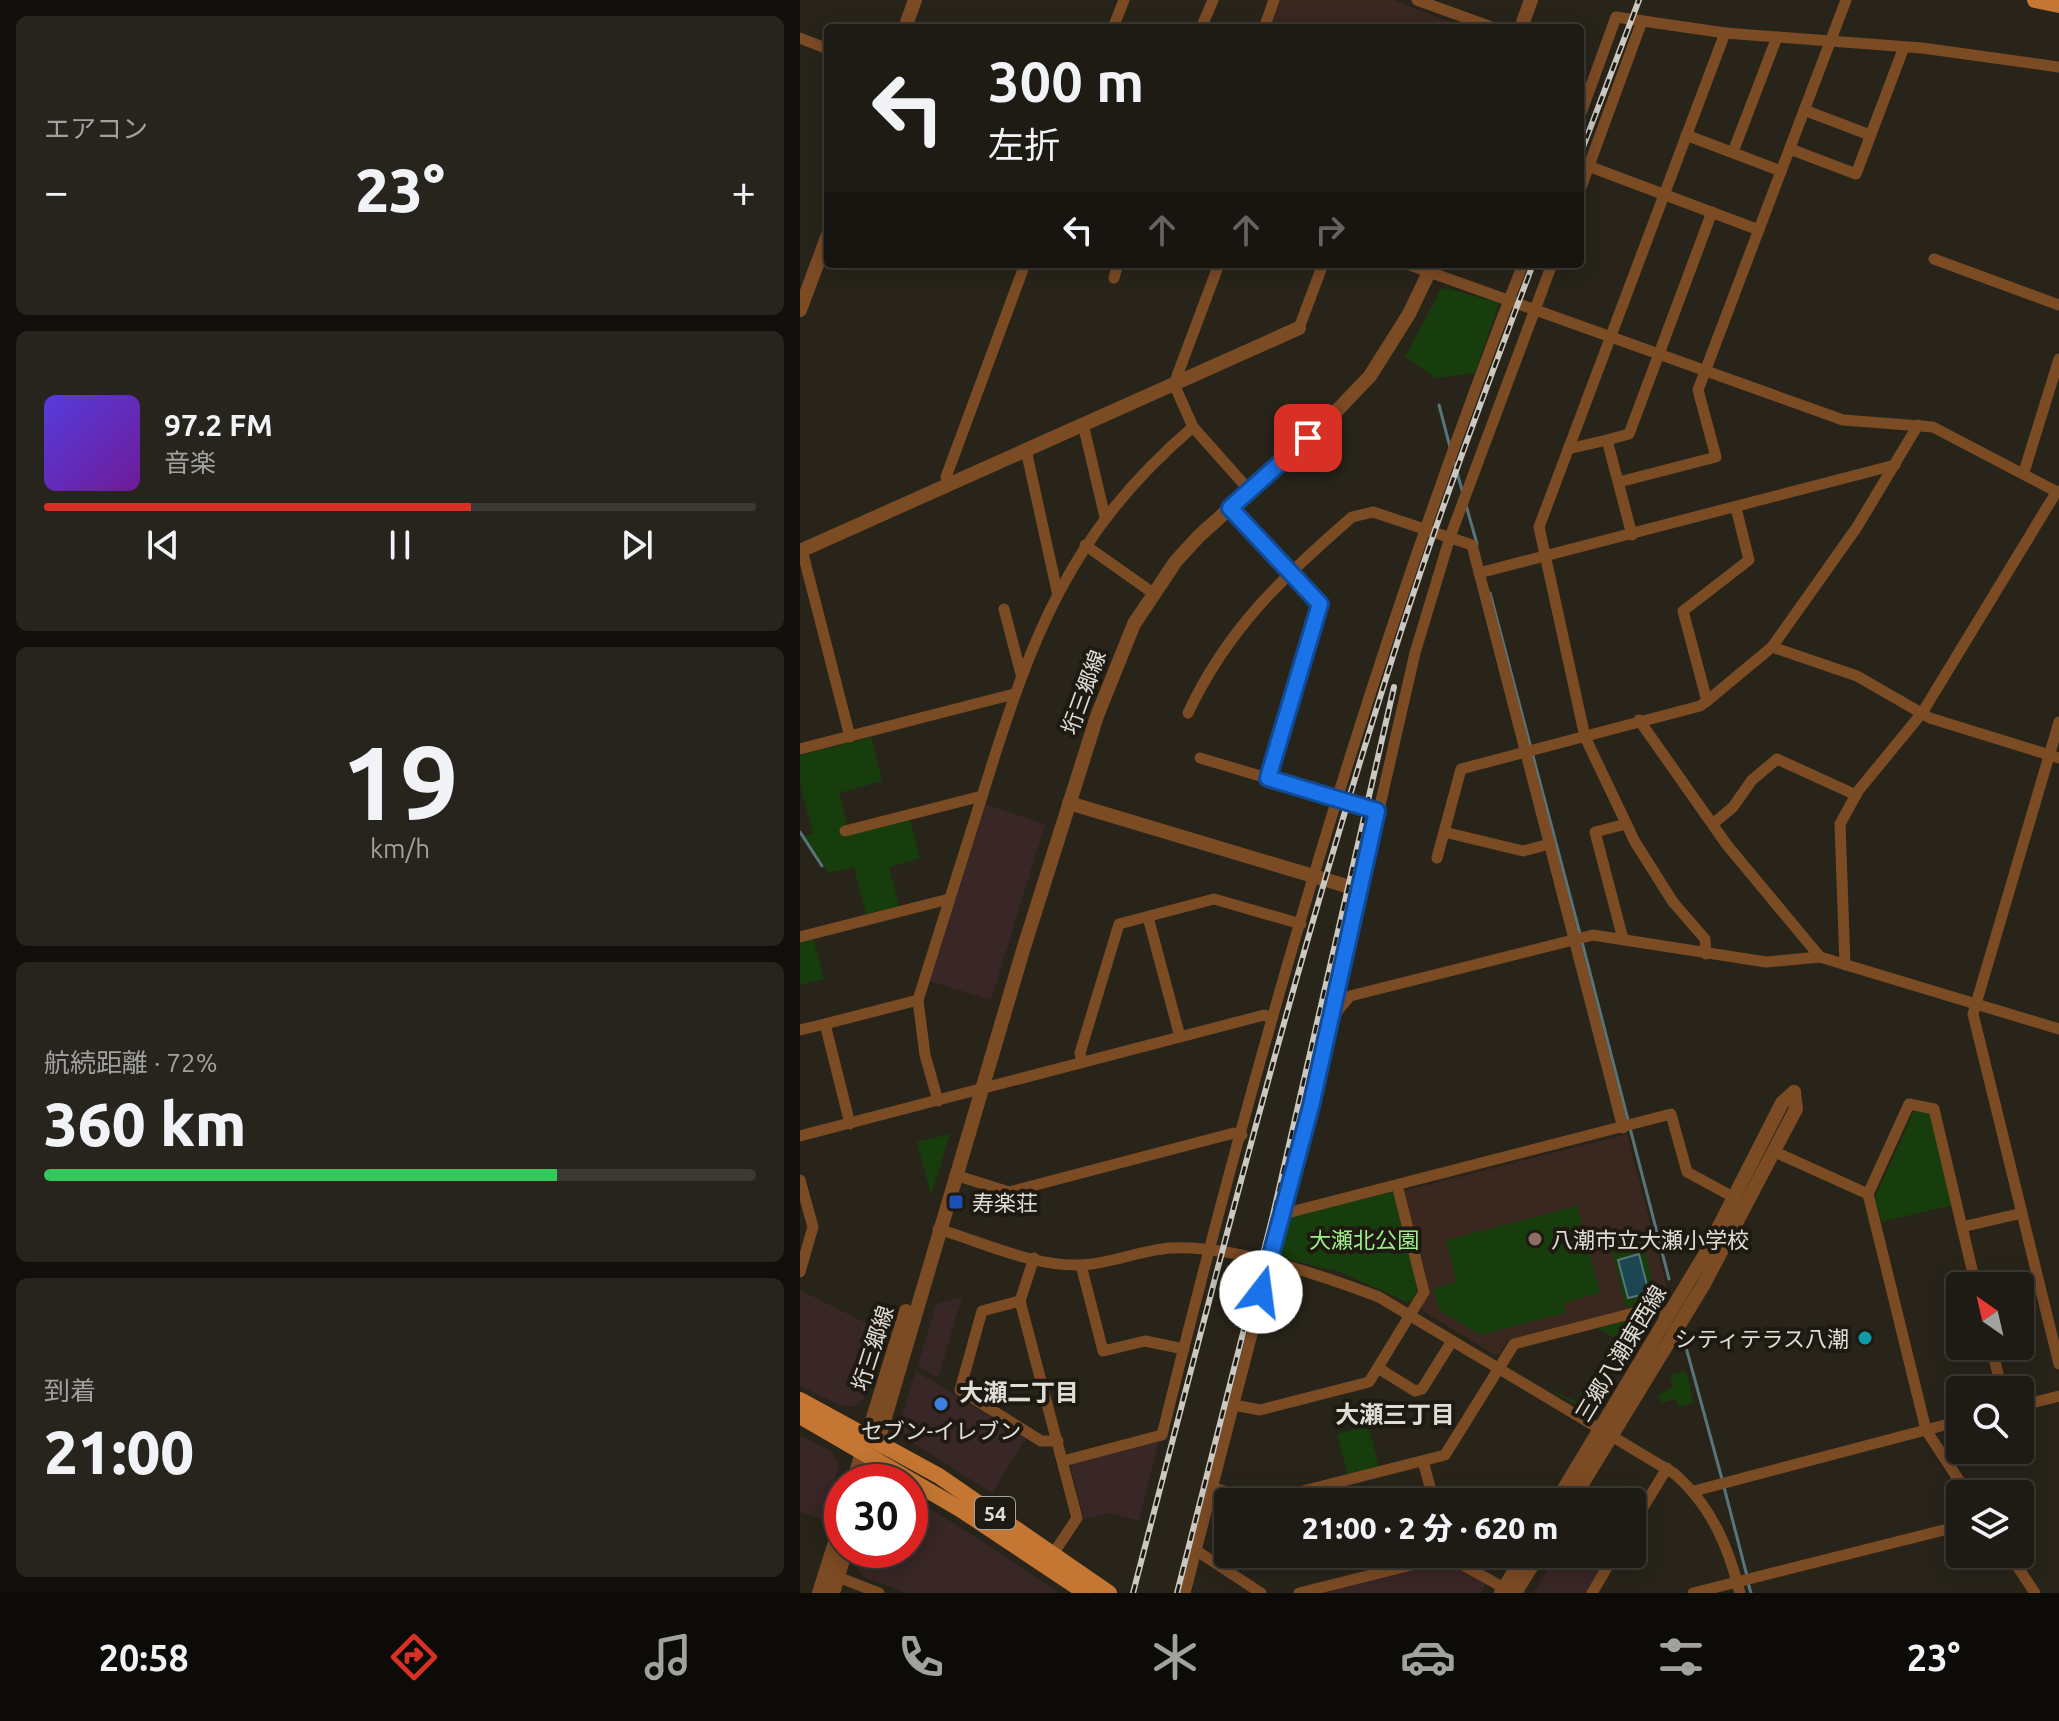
<!DOCTYPE html>
<html lang="ja">
<meta charset="utf-8">
<style>
body{margin:0;font-family:Ubuntu,"Noto Sans JP",sans-serif;background:#26241d;color:#f1f3f6;height:100vh;display:flex;flex-direction:column;font-size:30px;white-space:nowrap}
*{box-sizing:border-box;margin:0}
p{font-size:26px;color:#a1a1a0}
.icon{flex:none;width:44px;height:44px;fill:none;stroke:currentColor;stroke-width:2;stroke-linecap:round;stroke-linejoin:round}
.map{position:relative;flex:1;overflow:hidden}
.drawer{display:flex;flex-direction:column;gap:16px;padding:16px;background:#100f0b;width:800px}
.drawer>*{flex:none}
.guide{position:absolute;left:24px;top:24px;width:760px;height:244px;border-radius:8px;box-shadow:0 4px 20px #0003,0 0 0 2px #3c3934;background:#1e1b14;color:#f1f3f6;overflow:hidden}
.needle{width:52px;rotate:326deg}
.fabs{position:absolute;left:1146px;top:1272px;display:grid;gap:16px}
.fabs a{display:grid;place-items:center;width:88px;height:88px;border-radius:8px;background:#1e1b14;box-shadow:0 4px 20px #0003,0 0 0 2px #3c3934;font-size:40px}
.speed{position:absolute;left:24px;top:1464px;display:flex;gap:16px;font-size:40px;font-weight:700;text-align:center}
.speed>*{display:grid;place-content:center;width:104px;height:104px;border-radius:50%;background:#1e1b14;box-shadow:0 4px 20px #0003,0 0 0 2px #3c3934;line-height:1}
.speed .limit{border:12px solid #d22;background:#fff;color:#111}
.pin{position:absolute;display:grid;place-items:center;width:68px;height:68px;color:#fff;margin:-34px;border-radius:16px;box-shadow:0 4px 12px #0006}
.me{position:absolute;width:88px;margin:-44px;rotate:15deg;stroke-linejoin:round;filter:drop-shadow(0 0 6px #0008)}
.turn{display:flex;align-items:center;gap:28px;height:168px;padding:0 32px;font-size:36px}
.turn .icon{width:104px;height:104px;stroke-width:2.5}
.turn b{display:block;font-size:56px;line-height:68px}
.lanes{display:flex;align-items:center;height:76px;padding:0 32px;background:#0003;justify-content:center;gap:40px;direction:ltr}
.lanes .off{opacity:.35}
.big{font-size:60px;font-weight:800;line-height:1.1}
.drawer .tile{flex:1;display:flex;flex-direction:column;justify-content:center;gap:12px;min-width:0;padding:0 28px;border-radius:12px;background:#26241d}
.drawer .dial{align-items:center;gap:0}
.dial b{font-size:104px;line-height:1}
.song{display:flex;align-items:center;gap:24px}
.cover{width:96px;height:96px;border-radius:12px;background:linear-gradient(135deg,hsl(250 70% 55%),hsl(280 70% 35%))}
.played{height:8px;border-radius:4px;background:linear-gradient(90deg,#d93025 60%,#3c3934 60%)}
.keys{display:flex;justify-content:space-around;direction:ltr}
.heat{display:flex;justify-content:space-between;align-items:center;font-size:44px;direction:ltr}
.charge{height:12px;border-radius:6px;background:linear-gradient(90deg,#34c759 72%,#3c3934 0)}
.trip{position:absolute;left:414px;top:1488px;width:432px;height:80px;border-radius:8px;background:#1e1b14;box-shadow:0 4px 20px #0003,0 0 0 2px #3c3934;font-weight:800;line-height:80px;text-align:center}
.tabs{display:flex;height:128px;justify-content:space-around;align-items:center;background:#0c0b08;color:#a1a1a0}
.tabs .icon{width:56px;height:56px}
.tabs .current{color:#d93025}
.tabs b{font-size:36px;color:#f1f3f6}
main{display:flex;flex:1;min-height:0}
.map>svg:first-child{display:block}
</style>
<main>
<section class="drawer">
<div class="tile"><p>エアコン</p>
<div class="heat"><a>−</a><b class="big">23°</b><a>+</a></div>
</div>
<div class="tile">
<div class="song"><i class="cover"></i><div><b>97.2 FM</b><p>音楽</p></div></div>
<div class="played"></div>
<div class="keys"><svg class="icon" aria-label="previous" viewBox="0 0 24 24"><path d="M18 5L8 12l10 7zM5 5v14"/></svg><svg class="icon" aria-label="pause" viewBox="0 0 24 24"><path d="M8 5v14M16 5v14"/></svg><svg class="icon" aria-label="next" viewBox="0 0 24 24"><path d="M6 5l10 7-10 7zM19 5v14"/></svg></div>
</div>
<div class="tile dial"><b>19</b><p>km/h</p></div>
<div class="tile"><p>航続距離 · 72%</p><b class="big">360 km</b><div class="charge"></div></div>
<div class="tile"><p>到着</p><b class="big">21:00</b></div>
</section>
<div class="map">
<svg width="1259" height="1593" viewBox="0 0 1259 1593">
<rect width="100%" height="100%" fill="#28241a"/>
<!-- commercial -->
<g fill="#392626">
<polygon points="185,804 245,824 191,1000 129,981"/>
<polygon points="0,1290 84,1332 63,1400 55,1406 42,1406 0,1386"/>
<polygon points="162,1297 138,1378 118,1366 136,1304"/>
<polygon points="116,1371 226,1438 192,1493 107,1439 100,1423"/>
<polygon points="0,1435 31,1451 39,1467 23,1519 0,1512"/>
<polygon points="359,1442 339,1521 310,1513 284,1519 270,1464"/>
<polygon points="110,1496 183,1542 259,1593 107,1593 62,1576 56,1566 61,1550 110,1550"/>
<polygon points="757,1554 795,1554 806,1561 786,1593 733,1593"/>
<polygon points="647,1560 686,1584 681,1593 520,1593"/>
</g>
<!-- education -->
<g fill="#392720">
<polygon points="480,0 593,0 666,28 469,28"/>
<polygon points="827,1134 867,1288 858,1302 707,1341 700,1354 695,1355 623,1311 621,1307 630,1292 603,1191"/>
</g>
<!-- green -->
<g fill="#173d0c">
<polygon points="647,288 699,303 675,373 636,378 605,357 641,289"/>
<polygon points="71,737 82,781 39,793 47,825 110,819 120,858 89,867 99,906 66,914 54,867 28,873 4,836 13,834 0,783 0,755"/>
<polygon points="13,938 24,979 0,985 0,941"/>
<polygon points="1114,1111 1131,1114 1152,1205 1081,1222 1075,1197"/>
<polygon points="150,1134 131,1195 117,1142"/>
<polygon points="590,1192 594,1194 618,1287 613,1301 607,1302 540,1272 481,1258 478,1253 486,1221 491,1217"/>
<polygon points="777,1206 800,1293 763,1303 766,1313 680,1335 639,1310 633,1289 656,1282 646,1240"/>
<polygon points="840,1231 857,1300 826,1308 809,1239"/>
<polygon points="842,1317 846,1322 793,1408 785,1410 742,1385 789,1408 828,1346 798,1328"/>
<polygon points="886,1371 894,1403 879,1407 876,1399 861,1403 859,1395 873,1386 870,1375"/>
<polygon points="568,1426 579,1467 548,1475 537,1434"/>
</g>
<!-- water -->
<polygon fill="#1c4752" stroke="#57747a" stroke-width="2" points="839,1254 849,1293 828,1298 818,1260"/>
<g fill="none" stroke-linecap="round" stroke-linejoin="round">
<!-- stream -->
<g stroke="#57747a" stroke-width="3">
<polyline points="639,405 650,447"/>
<polyline points="654,462 662,490"/>
<polyline points="666,505 677,544"/>
<polyline points="690,593 780,934"/>
<polyline points="0,832 22,866"/>
<polyline points="782,942 828,1120"/>
<polyline points="830,1128 869,1279"/>
<polyline points="884,1340 922,1479"/>
<polyline points="924,1487 947,1576"/>
<polyline points="948,1583 951,1593"/>
</g>
<!-- minor -->
<g stroke="#7b4b24" stroke-width="11">
<polyline points="617,0 694,28"/>
<polyline points="313,28 324,0"/>
<polyline points="401,28 413,0"/>
<polyline points="464,28 474,0"/>
<polyline points="0,38 28,49"/>
<polyline points="1004,110 1070,135"/>
<polyline points="780,116 816,17 925,33 1122,48 1259,67"/>
<polyline points="886,135 981,171"/>
<polyline points="990,149 1056,174 1104,47"/>
<polyline points="933,152 977,37"/>
<polyline points="780,163 959,230"/>
<polyline points="780,190 842,21"/>
<polyline points="1134,259 1259,305"/>
<polyline points="419,264 374,384 393,427 449,490"/>
<polyline points="607,264 1043,420 1133,427 1259,493"/>
<polyline points="314,278 318,264"/>
<polyline points="499,328 523,264"/>
<polyline points="283,424 305,517"/>
<polyline points="807,440 829,434 912,212"/>
<polyline points="768,449 807,440 832,535"/>
<polyline points="226,450 257,591"/>
<polyline points="1224,472 1259,359"/>
<polyline points="819,482 916,457 898,390 1046,0"/>
<polyline points="150,485 146,477 225,264"/>
<polyline points="430,508 520,604 468,778"/>
<polyline points="285,545 353,593"/>
<polyline points="2,550 50,737"/>
<polyline points="679,573 1095,465"/>
<polyline points="204,609 221,674"/>
<polyline points="972,647 1057,676 1130,718 1259,758"/>
<polyline points="907,701 883,611 949,560 936,508"/>
<path d="M388,713C428,628 482,578 552,517L573,512L672,545L823,1128"/>
<polyline points="839,720 927,845 1020,957"/>
<polyline points="1259,722 1173,1014 1259,1364"/>
<polyline points="0,749 214,694"/>
<polyline points="400,758 577,811"/>
<polyline points="914,823 933,807 952,780 977,759 1056,795"/>
<polyline points="45,831 182,796"/>
<polyline points="644,832 723,851 750,844"/>
<polyline points="637,858 661,769 900,706 907,701 972,647 1057,527 1118,425"/>
<polyline points="348,917 380,1037"/>
<polyline points="0,937 149,899"/>
<polyline points="823,939 795,832 826,824"/>
<polyline points="906,954 905,939 873,902 835,842 785,737 739,527 925,33"/>
<polyline points="1045,965 1040,824 1058,791 1122,713 1257,491"/>
<polyline points="533,1010 615,653 650,537 752,264"/>
<polyline points="25,1024 118,1000"/>
<polyline points="0,1030 25,1024 50,1124"/>
<polyline points="282,1062 280,1053 319,924 414,899 501,924"/>
<path d="M138,1101L125,1055L118,1000C140,930 162,860 184,790C231,638 269,533 393,427"/>
<polyline points="0,1136 445,1020 464,1015 472,1018"/>
<polyline points="975,1152 1068,1194 1126,1430 1168,1494"/>
<polyline points="155,1175 209,1192 434,1133 442,1135"/>
<polyline points="0,1180 13,1227 0,1272"/>
<polyline points="1068,1194 1109,1104 1134,1109 1176,1286"/>
<polyline points="483,1214 871,1114 887,1172 935,1198"/>
<polyline points="1162,1227 1222,1213"/>
<path d="M138,1229C182,1242 234,1267 281,1265C311,1264 340,1250 371,1248C429,1244 524,1276 579,1297L875,1474C912,1507 928,1546 940,1593"/>
<polyline points="234,1258 220,1301 277,1518 253,1554"/>
<polyline points="281,1265 303,1351 345,1341 384,1349"/>
<polyline points="220,1301 182,1311 160,1390 241,1441 258,1441"/>
<polyline points="1191,1346 1202,1390"/>
<polyline points="578,1368 615,1391 622,1389 652,1341"/>
<polyline points="434,1405 460,1410 569,1382 624,1292 597,1185"/>
<polyline points="1220,1406 1259,1396"/>
<path d="M263,1461L362,1435C460,1039 574,644 723,264"/>
<polyline points="623,1461 634,1502"/>
<polyline points="413,1488 464,1501 645,1455 714,1344 853,1308 868,1315"/>
<polyline points="894,1491 1160,1421"/>
<polyline points="832,1526 867,1468"/>
<polyline points="397,1551 461,1593"/>
<polyline points="1209,1554 1235,1593"/>
<polyline points="38,1577 79,1593"/>
<polyline points="385,1593 511,1106 530,1020 550,996 793,935 966,962 1020,957 1259,1029"/>
<polyline points="499,1593 647,1556 704,1588"/>
<polyline points="792,1593 815,1554"/>
<polyline points="893,1593 1160,1526"/>
</g>
<!-- tertiary -->
<g stroke="#7b4b24" stroke-width="14">
<polyline points="105,28 115,0"/>
<polyline points="721,28 731,0"/>
<polyline points="0,310 28,235"/>
<polyline points="0,551 499,328"/>
<polyline points="269,803 560,890"/>
<polyline points="53,1482 106,1311"/>
<polyline points="66,1482 224,947 297,716 334,624 376,561 399,536 527,421 570,376 609,314 633,264"/>
<polyline points="756,1502 904,1256 982,1103 994,1092"/>
<polyline points="771,1502 904,1284 996,1109 994,1092"/>
<polyline points="19,1593 42,1520"/>
<polyline points="33,1593 46,1550"/>
<polyline points="701,1593 725,1554"/>
<polyline points="715,1593 739,1554"/>
</g>
<!-- primary -->
<g stroke="#c47632" stroke-width="16">
<polyline points="1235,0 1259,5"/>
<polyline points="0,1400 139,1476 309,1593"/>
<polyline points="0,1416 160,1509 286,1593"/>
</g>
<!-- rail casing -->
<g stroke="#cbc8c1" stroke-width="6">
<g id="rail">
<polyline points="780,155 839,0"/>
<path d="M333,1593C413,1285 492,975 588,672C631,534 682,399 733,264"/>
<polyline points="377,1593 473,1215 594,687"/>
</g>
</g>
<!-- rail -->
<use href="#rail" stroke="#1e1a11" stroke-width="3" stroke-dasharray="9" stroke-linecap="butt"/>
</g>
<g fill="none" stroke-linecap="round" stroke-linejoin="round">
<!-- route casing -->
<g stroke="#114b97" stroke-width="20">
<polyline id="route" points="461,1292 511,1106 577,811 468,778 520,604 430,508 508,438"/>
</g>
<!-- route -->
<use href="#route" stroke="#1a73e8" stroke-width="14"/>
</g>
<!-- markers -->
<rect fill="#1a4fb4" stroke="#1e1a11" stroke-width="3" x="148" y="1194" width="16" height="16" rx="4"/>
<circle fill="#8d6e63" stroke="#1e1a11" stroke-width="3" cx="735" cy="1239" r="8"/>
<circle fill="#0f9aa8" stroke="#1e1a11" stroke-width="3" cx="1065" cy="1338" r="8"/>
<circle fill="#3f7fe0" stroke="#1e1a11" stroke-width="3" cx="141" cy="1404" r="8"/>
<g text-anchor="middle" dominant-baseline="central" stroke-width="8" stroke-linejoin="round" paint-order="stroke">
<!-- shield labels -->
<rect fill="#1e1a11" stroke="#a6a29c" stroke-width="2" x="175" y="1497" width="40" height="32" rx="6"/>
<g font-size="20" font-weight="bold" fill="#e0ddd7">
<text x="195" y="1513">54</text>
</g>
<!-- street labels -->
<g font-size="22" fill="#e0ddd7" stroke="#1e1a11">
<text transform="translate(283 692) rotate(-70)">垳三郷線</text>
<text transform="translate(72 1348) rotate(-72)">垳三郷線</text>
<text transform="translate(820 1353) rotate(-59)">三郷八潮東西線</text>
</g>
<!-- poi labels -->
<g font-size="22" fill="#e0ddd7" stroke="#1e1a11" text-anchor="start">
<text x="172" y="1202">寿楽荘</text>
<text x="751" y="1239">八潮市立大瀬小学校</text>
<text x="1049" y="1338" text-anchor="end">シティテラス八潮</text>
<text x="141" y="1430" text-anchor="middle">セブン-イレブン</text>
</g>
<!-- park labels -->
<g font-size="22" fill="#9def89" stroke="#1e1a11">
<text x="564" y="1239">大瀬北公園</text>
</g>
<!-- neighbourhood labels -->
<g font-size="24" font-weight="bold" fill="#e0ddd7" stroke="#1e1a11">
<text x="219" y="1392">大瀬二丁目</text>
<text x="595" y="1414">大瀬三丁目</text>
</g>
</g>
</svg>
<div class="fabs">
<a><svg class="needle" viewBox="-14 -14 28 28"><path d="M0-13l5 13h-10z" fill="#e53935"/><path d="M0 13l5-13h-10z" fill="#a1a1a0"/></svg></a>
<a><svg class="icon" aria-label="search" viewBox="0 0 24 24"><circle cx="10" cy="10" r="6"/><path d="M15 15l6 6"/></svg></a>
<a><svg class="icon" aria-label="layers" viewBox="0 0 24 24"><path d="M12 4l9 5-9 5-9-5zM3 14l9 5 9-5"/></svg></a>
</div>
<div class="speed"><div class="limit">30</div></div>
<div class="pin" style="left:508px;top:438px;background:#d93025"><svg class="icon" aria-label="arrive" viewBox="0 0 24 24"><path d="M6 21V4h12l-3 4 3 4H6"/></svg></div>
<svg class="me" style="left:461px;top:1292px" viewBox="-20 -20 40 40"><circle r="19" fill="#fff"/><path d="M0-13L10 11 0 6-10 11z" fill="#1a73e8"/></svg>
<div class="trip">21:00 · 2 分 · 620 m</div>
<div class="guide">
<div class="turn"><svg class="icon" aria-label="left" viewBox="0 0 24 24"><path d="M17 20v-9H6M10 6l-5 5 5 5"/></svg><div><b>300 m</b>左折</div></div>
<div class="lanes"><svg class="icon" aria-label="left" viewBox="0 0 24 24"><path d="M17 20v-9H6M10 6l-5 5 5 5"/></svg><svg class="icon off" aria-label="ahead" viewBox="0 0 24 24"><path d="M12 20V5M6 11l6-6 6 6"/></svg><svg class="icon off" aria-label="ahead" viewBox="0 0 24 24"><path d="M12 20V5M6 11l6-6 6 6"/></svg><svg class="icon off" aria-label="right" viewBox="0 0 24 24"><path d="M7 20v-9h11M14 6l5 5-5 5"/></svg></div>
</div>
</div>
</main>
<nav class="tabs">
<b>20:58</b>
<svg class="icon current" aria-label="directions" viewBox="0 0 24 24"><path d="M12 3l9 9-9 9-9-9zM9 14v-3h6M13 9l2 2-2 2"/></svg>
<svg class="icon" aria-label="music" viewBox="0 0 24 24"><path d="M9 18V5l10-2v13"/><circle cx="6" cy="18" r="3"/><circle cx="16" cy="16" r="3"/></svg>
<svg class="icon" aria-label="phone" viewBox="0 0 24 24"><path d="M5 4h4l2 5-3 2q2 4 5 5l2-3 5 2v4C11 20 4 13 5 4z"/></svg>
<svg class="icon" aria-label="climate" viewBox="0 0 24 24"><path d="M12 3v18M4 7l16 10M4 17L20 7"/></svg>
<svg class="icon" aria-label="car" viewBox="0 0 24 24"><path d="M5 17H2v-5l4-1 3-4h7l3 4 3 1v5h-3M9 17h6M6 11h13"/><circle cx="7" cy="17" r="2"/><circle cx="17" cy="17" r="2"/></svg>
<svg class="icon" aria-label="filters" viewBox="0 0 24 24"><path d="M4 7h16M4 17h16"/><circle cx="9" cy="7" r="2"/><circle cx="15" cy="17" r="2"/></svg>
<b>23°</b>
</nav>
